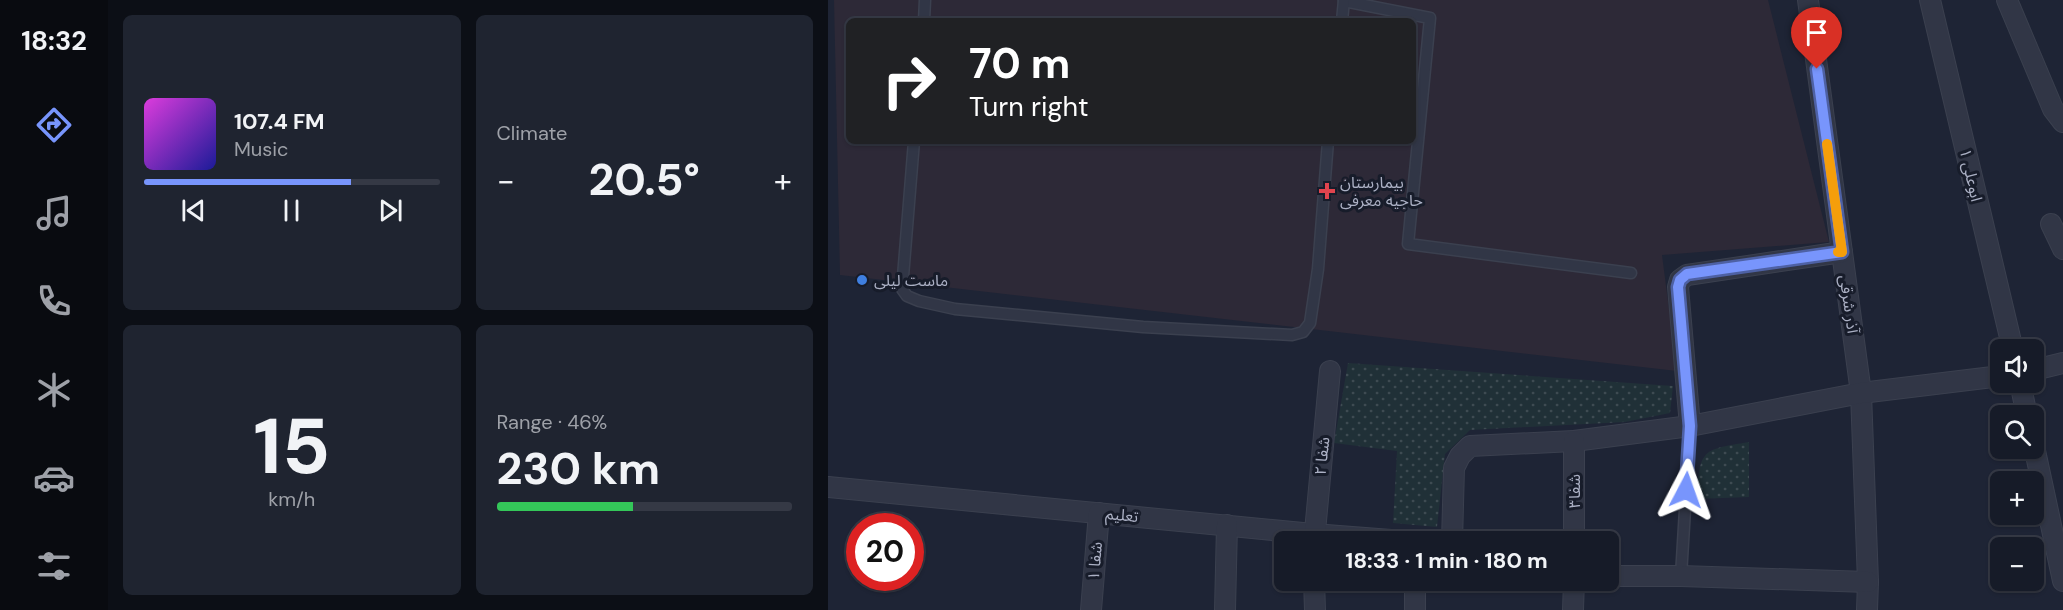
<!DOCTYPE html>
<meta charset="utf-8">
<style>
body{margin:0;font-family:"DM Sans","Noto Sans Arabic",sans-serif;background:#1f2430;color:#f1f3f6;height:100vh;display:flex;flex-direction:column;font-size:22px;white-space:nowrap}
*{box-sizing:border-box;margin:0}
p{font-size:20px;color:#9ea1a8}
.icon{flex:none;width:33px;height:33px;fill:none;stroke:currentColor;stroke-width:2;stroke-linecap:round;stroke-linejoin:round}
.map{position:relative;flex:1;overflow:hidden}
.panel{display:flex;flex-direction:column;gap:15px;padding:15px;background:#0c0f16;width:720px}
.panel>*{flex:none}
.guide{position:absolute;left:18px;top:18px;width:570px;height:126px;border-radius:9px;box-shadow:0 2px 4px #0004,0 0 0 2px #353945;background:#202124;color:#fff;overflow:hidden}
.tools{position:absolute;left:1162px;top:339px;display:grid;gap:12px}
.tools a{display:grid;place-items:center;width:54px;height:54px;border-radius:9px;background:#161b28;box-shadow:0 2px 4px #0004,0 0 0 2px #353945;font-size:30px}
.speed{position:absolute;left:18px;top:513px;display:flex;gap:12px;font-size:30px;font-weight:700;text-align:center}
.speed>*{display:grid;place-content:center;width:78px;height:78px;border-radius:50%;background:#161b28;box-shadow:0 2px 4px #0004,0 0 0 2px #353945;line-height:1}
.speed .limit{border:9px solid #d22;background:#fff;color:#111}
.pin{position:absolute;display:grid;place-items:center;width:51px;height:51px;color:#fff;margin:-62px -26px;border-radius:50% 50% 50% 0;rotate:-45deg;box-shadow:0 0 6px #0007}
.pin .icon{rotate:45deg}
.me{position:absolute;width:66px;margin:-33px;rotate:4deg;stroke-linejoin:round;filter:drop-shadow(0 0 4px #0008)}
.turn{display:flex;align-items:center;gap:21px;height:126px;padding:0 24px;font-size:27px}
.turn .icon{width:78px;height:78px;stroke-width:2.5}
.turn b{display:block;font-size:42px;line-height:51px}
.big{font-size:45px;font-weight:700;line-height:1.1}
.panel .card{flex:1;display:flex;flex-direction:column;justify-content:center;gap:9px;min-width:0;padding:0 21px;border-radius:9px;background:#1f2430}
.panel .dial{align-items:center;gap:0}
.dial b{font-size:78px;line-height:1}
.song{display:flex;align-items:center;gap:18px}
.cover{width:72px;height:72px;border-radius:9px;background:linear-gradient(135deg,hsl(300 70% 55%),hsl(240 70% 35%))}
.played{height:6px;border-radius:3px;background:linear-gradient(90deg,#7895fc 70%,#353945 70%)}
.keys{display:flex;justify-content:space-around;direction:ltr}
.heat{display:flex;justify-content:space-between;align-items:center;font-size:33px;direction:ltr}
.charge{height:9px;border-radius:4px;background:linear-gradient(90deg,#34c759 46%,#353945 0)}
.panel .tiles{flex:1;display:grid;gap:15px;grid-template-columns:repeat(2,1fr)}
.trip{position:absolute;left:446px;top:531px;width:345px;height:60px;border-radius:9px;background:#161b28;box-shadow:0 2px 4px #0004,0 0 0 2px #353945;font-weight:700;line-height:60px;text-align:center}
main{display:flex;flex:1;min-height:0}
.menu{display:flex;flex-direction:column;width:108px;justify-content:space-around;align-items:center;background:#090b10;color:#9ea1a8}
.menu .icon{width:42px;height:42px}
.menu .on{color:#7895fc}
.menu b{font-size:27px;color:#f1f3f6}
.map>svg:first-child{display:block}
</style>
<main>
<nav class="menu">
<b>18:32</b>
<svg class="icon on" aria-label="directions" viewBox="0 0 24 24"><path d="M12 3l9 9-9 9-9-9zM9 14v-3h6M13 9l2 2-2 2"/></svg>
<svg class="icon" aria-label="music" viewBox="0 0 24 24"><path d="M9 18V5l10-2v13"/><circle cx="6" cy="18" r="3"/><circle cx="16" cy="16" r="3"/></svg>
<svg class="icon" aria-label="phone" viewBox="0 0 24 24"><path d="M5 4h4l2 5-3 2q2 4 5 5l2-3 5 2v4C11 20 4 13 5 4z"/></svg>
<svg class="icon" aria-label="climate" viewBox="0 0 24 24"><path d="M12 3v18M4 7l16 10M4 17L20 7"/></svg>
<svg class="icon" aria-label="car" viewBox="0 0 24 24"><path d="M5 17H2v-5l4-1 3-4h7l3 4 3 1v5h-3M9 17h6M6 11h13"/><circle cx="7" cy="17" r="2"/><circle cx="17" cy="17" r="2"/></svg>
<svg class="icon" aria-label="filters" viewBox="0 0 24 24"><path d="M4 7h16M4 17h16"/><circle cx="9" cy="7" r="2"/><circle cx="15" cy="17" r="2"/></svg>
</nav>
<section class="panel">
<div class="tiles">
<div class="card">
<div class="song"><i class="cover"></i><div><b>107.4 FM</b><p>Music</p></div></div>
<div class="played"></div>
<div class="keys"><svg class="icon" aria-label="previous" viewBox="0 0 24 24"><path d="M18 5L8 12l10 7zM5 5v14"/></svg><svg class="icon" aria-label="pause" viewBox="0 0 24 24"><path d="M8 5v14M16 5v14"/></svg><svg class="icon" aria-label="next" viewBox="0 0 24 24"><path d="M6 5l10 7-10 7zM19 5v14"/></svg></div>
</div>
<div class="card"><p>Climate</p>
<div class="heat"><a>−</a><b class="big">20.5°</b><a>+</a></div>
</div>
<div class="card dial"><b>15</b><p>km/h</p></div>
<div class="card"><p>Range · 46%</p><b class="big">230 km</b><div class="charge"></div></div>
</div>
</section>
<div class="map">
<svg width="1235" height="610" viewBox="0 0 1235 610">
<defs>
<pattern id="grass-dots" width="8" height="8" patternUnits="userSpaceOnUse" patternTransform="scale(1.5)"><rect width="8" height="8" fill="#203037"/><path d="M2 2h.1M6 6h.1" fill="none" stroke="#3e4b52" stroke-width="1.8" stroke-linecap="round"/></pattern>
</defs>
<rect width="100%" height="100%" fill="#1e2435"/>
<!-- medical -->
<path fill="#2d2937" fill-rule="evenodd" d="M6,0H940L1001,242L834,255L849,371L12,275ZM21,21H585V141H21Z"/>
<!-- grass -->
<g fill="url(#grass-dots)">
<polygon points="520,363 845,386 842,413 797,422 642,430 617,454 609,527 565,523 569,451 506,443"/>
<path d="M921,442V497L868,499C873,449 872,450 921,442Z"/>
</g>
<g fill="none" stroke-linecap="round" stroke-linejoin="round">
<!-- service casing -->
<g stroke="#3b404f" stroke-width="13">
<g id="service">
<polyline points="516,1 602,18 580,244 803,273"/>
<polyline points="96,21 97,0"/>
<polyline points="514,21 516,0"/>
<polyline points="86,141 74,289 79,296 91,301 127,309 315,327 464,335 475,332 482,323 490,269 500,141"/>
<polyline points="853,576 862,426"/>
</g>
</g>
<!-- minor casing -->
<g stroke="#3b404f" stroke-width="22">
<g id="minor">
<polyline points="980,0 1033,393 1040,582 1039,610"/>
<polyline points="1102,0 1185,350"/>
<polyline points="1179,0 1225,109 1235,122"/>
<polyline points="1223,224 1235,249"/>
<polyline points="1206,370 1235,363"/>
<polyline points="1192,382 1199,416"/>
<polyline points="862,426 850,287 852,280 859,275 1014,252"/>
<polyline points="1206,446 1235,581"/>
<polyline points="0,487 485,534 589,542"/>
<polyline points="486,542 502,371"/>
<polyline points="624,542 626,468 632,456 642,446 746,441 862,426 1033,393 1173,376"/>
<polyline points="746,542 746,441"/>
<polyline points="780,576 853,576 1040,582"/>
<polyline points="486,580 487,610"/>
<polyline points="263,610 271,513"/>
<polyline points="397,610 399,525"/>
<polyline points="587,610 587,580"/>
<polyline points="745,610 746,580"/>
</g>
</g>
<!-- service -->
<use href="#service" stroke="#313646" stroke-width="10"/>
<!-- minor -->
<use href="#minor" stroke="#313646" stroke-width="20"/>
</g>
<g fill="none" stroke-linecap="round" stroke-linejoin="round">
<!-- route casing -->
<g stroke="#4e61a4" stroke-width="15">
<polyline id="route" points="858,490 862,426 850,287 852,280 859,274 1014,252 989,69"/>
</g>
<!-- route -->
<use href="#route" stroke="#7895fc" stroke-width="10"/>
<!-- slow -->
<polyline stroke="#f59e0b" stroke-width="10" points="999,144 1014,252 1010,252"/>
</g>
<!-- markers -->
<path fill="#e0444e" stroke="#171c2a" stroke-width="2" d="M496 182h6v6h6v6h-6v6h-6v-6h-6v-6h6z"/>
<circle fill="#3f7fe0" stroke="#171c2a" stroke-width="2" cx="34" cy="280" r="6"/>
<g text-anchor="middle" dominant-baseline="central" stroke-width="6" stroke-linejoin="round" paint-order="stroke">
<!-- street labels -->
<g font-size="16" fill="#abb0c4" stroke="#171c2a">
<text transform="translate(1143 175) rotate(77)">ابوعلی ۱</text>
<text transform="translate(1021 304) rotate(82)">آذر شرقی</text>
<text transform="translate(494 456) rotate(-84)">شفا ۲</text>
<text transform="translate(746 491) rotate(-90)">شفا۳</text>
<text transform="translate(294 515) rotate(6)">تعلیم</text>
<text transform="translate(267 561) rotate(-85)">شفا ۱</text>
</g>
<!-- poi labels -->
<g font-size="16" fill="#abb0c4" stroke="#171c2a" text-anchor="start">
<text x="512" y="182">بیمارستان<tspan x="512" dy="18">حاجیه معرفی</tspan></text>
<text x="46" y="280">ماست لیلی</text>
</g>
</g>
</svg>
<div class="tools">
<a><svg class="icon" aria-label="sound" viewBox="0 0 24 24"><path d="M4 9h4l5-4v14l-5-4H4zM17 9q2 3 0 6"/></svg></a>
<a><svg class="icon" aria-label="search" viewBox="0 0 24 24"><circle cx="10" cy="10" r="6"/><path d="M15 15l6 6"/></svg></a>
<a>+</a>
<a>−</a>
</div>
<div class="speed"><div class="limit">20</div></div>
<div class="pin" style="left:989px;top:69px;background:#d93025"><svg class="icon" aria-label="arrive" viewBox="0 0 24 24"><path d="M6 21V4h12l-3 4 3 4H6"/></svg></div>
<svg class="me" style="left:858px;top:490px" viewBox="-20 -20 40 40"><path d="M0-17L14 15 0 8-14 15z" fill="#7895fc" stroke="#fff" stroke-width="4"/></svg>
<div class="trip">18:33 · 1 min · 180 m</div>
<div class="guide">
<div class="turn"><svg class="icon" aria-label="right" viewBox="0 0 24 24"><path d="M7 20v-9h11M14 6l5 5-5 5"/></svg><div><b>70 m</b>Turn right</div></div>
</div>
</div>
</main>
